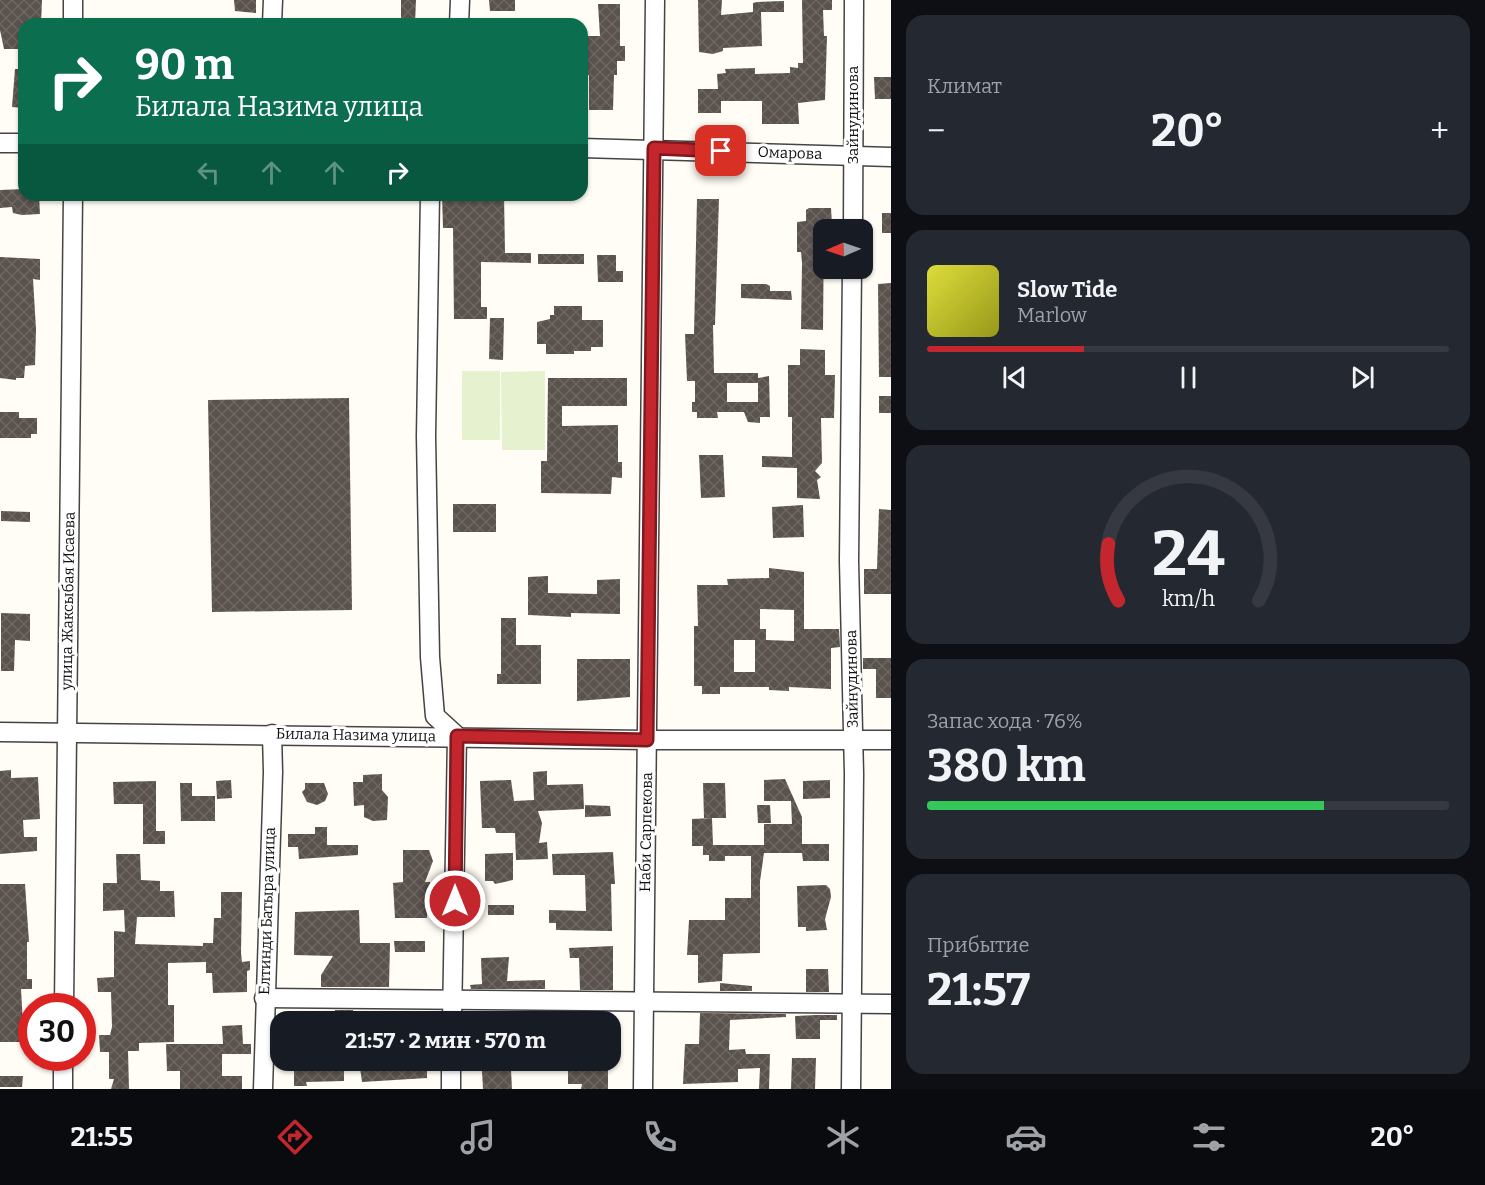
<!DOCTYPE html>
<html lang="ru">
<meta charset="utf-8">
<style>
body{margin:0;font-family:Bitter,serif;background:#242831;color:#f1f3f6;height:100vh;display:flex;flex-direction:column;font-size:22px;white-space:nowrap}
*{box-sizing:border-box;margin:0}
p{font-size:20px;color:#9ea1a6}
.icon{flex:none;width:33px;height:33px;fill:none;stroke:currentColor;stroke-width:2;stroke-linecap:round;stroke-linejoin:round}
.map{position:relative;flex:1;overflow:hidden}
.drawer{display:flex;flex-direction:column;gap:15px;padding:15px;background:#0d0f14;width:594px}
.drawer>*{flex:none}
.hud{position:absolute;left:18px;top:18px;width:570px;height:183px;border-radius:18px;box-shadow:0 2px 4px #0004;background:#0b6e4f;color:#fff;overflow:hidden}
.needle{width:39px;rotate:268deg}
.buttons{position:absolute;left:813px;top:219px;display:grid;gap:12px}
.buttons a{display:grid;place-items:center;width:60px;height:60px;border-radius:12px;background:#171b24;box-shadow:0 2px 4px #0004;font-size:30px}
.speed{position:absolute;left:18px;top:993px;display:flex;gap:12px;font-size:30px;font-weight:700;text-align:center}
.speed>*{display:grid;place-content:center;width:78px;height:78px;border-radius:50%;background:#171b24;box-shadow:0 2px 4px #0004;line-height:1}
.speed .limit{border:9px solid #d22;background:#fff;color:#111}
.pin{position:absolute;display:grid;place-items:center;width:51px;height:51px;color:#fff;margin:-26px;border-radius:12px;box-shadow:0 3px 9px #0006}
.me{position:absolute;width:66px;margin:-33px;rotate:0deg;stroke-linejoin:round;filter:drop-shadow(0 0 4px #0008)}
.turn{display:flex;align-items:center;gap:21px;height:126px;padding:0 18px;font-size:27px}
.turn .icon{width:78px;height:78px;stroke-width:2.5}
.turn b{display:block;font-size:42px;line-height:51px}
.lanes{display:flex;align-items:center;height:57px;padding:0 18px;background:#0003;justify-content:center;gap:30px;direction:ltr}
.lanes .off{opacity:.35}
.big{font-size:45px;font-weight:700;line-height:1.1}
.drawer .tile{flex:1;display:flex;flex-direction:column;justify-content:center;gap:9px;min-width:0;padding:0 21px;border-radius:18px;background:#242831}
.drawer .dial{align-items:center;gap:0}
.dial svg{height:156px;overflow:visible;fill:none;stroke:#363941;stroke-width:7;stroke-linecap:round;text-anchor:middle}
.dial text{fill:#f1f3f6;stroke:none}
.song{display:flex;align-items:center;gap:18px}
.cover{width:72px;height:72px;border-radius:9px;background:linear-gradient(135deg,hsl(60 70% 55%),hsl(60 70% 35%))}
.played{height:6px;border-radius:3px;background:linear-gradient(90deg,#c4262e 30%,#363941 30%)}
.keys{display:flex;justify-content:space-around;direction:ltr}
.heat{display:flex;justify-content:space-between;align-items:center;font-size:33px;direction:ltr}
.charge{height:9px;border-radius:4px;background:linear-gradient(90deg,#34c759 76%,#363941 0)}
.trip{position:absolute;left:270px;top:1011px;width:351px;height:60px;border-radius:18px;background:#171b24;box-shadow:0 2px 4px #0004;font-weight:700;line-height:60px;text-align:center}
.tab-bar{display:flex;height:96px;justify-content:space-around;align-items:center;background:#090b0e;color:#9ea1a6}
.tab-bar .icon{width:42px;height:42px}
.tab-bar .on{color:#c4262e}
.tab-bar b{font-size:27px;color:#f1f3f6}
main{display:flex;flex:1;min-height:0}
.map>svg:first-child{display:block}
</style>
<main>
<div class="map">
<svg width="891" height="1089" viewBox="0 0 891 1089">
<defs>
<pattern id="building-cross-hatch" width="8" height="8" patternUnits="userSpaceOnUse" patternTransform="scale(1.5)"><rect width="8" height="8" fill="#5a524d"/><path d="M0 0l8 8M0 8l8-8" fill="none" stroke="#6d6662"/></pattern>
</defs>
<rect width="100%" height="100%" fill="#fffdf5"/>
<!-- pitch -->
<g fill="#e6f2cf">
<rect x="462" y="371" width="38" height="69"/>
<polygon points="545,371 545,450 502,450 501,372"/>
</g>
<!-- building -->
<g fill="url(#building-cross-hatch)" fill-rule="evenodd">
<polygon points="0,0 42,0 41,24 24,24 24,49 4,49 0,30"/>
<polygon points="234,0 256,0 256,13 235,11"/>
<polygon points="401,0 416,0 415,24 401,24"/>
<polygon points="489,0 515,0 515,11 490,11"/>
<polygon points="698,0 722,0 721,15 753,12 753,3 757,2 784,1 784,12 761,12 762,46 723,48 723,51 713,54 699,52"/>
<polygon points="802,0 832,0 832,10 823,10 824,36 827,36 825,100 798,103 799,124 762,124 762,101 721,101 721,113 698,113 698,89 718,89 717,74 726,73 725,69 755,68 755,74 790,73 790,67 798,68 798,63 803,63"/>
<polygon points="598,4 620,4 620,46 625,46 625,61 617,61 617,75 614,75 613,110 589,110 589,75 582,76 582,36 600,36"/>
<polygon points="15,69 24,69 24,108 12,107"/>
<polygon points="874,77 891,77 891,99 875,99"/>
<polygon points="24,189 24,195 39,195 40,214 22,215 13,213 12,207 0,208 0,190"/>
<polygon points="442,195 454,195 455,198 504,195 505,253 531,253 531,263 481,262 481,307 487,307 487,319 454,319 453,228 443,228"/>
<path d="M697,199H719L715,325H713L714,373H758V378L769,376L770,417H760V423L748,422L744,412H717L718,418H697V412H692V402H695V381H687L685,334H694ZM727,383H758V402H727Z"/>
<polygon points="809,208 831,208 832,225 824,225 823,330 801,329 802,263 801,252 797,252 797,222 806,221 806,210"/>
<rect x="882" y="213" width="9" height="20"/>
<rect x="538" y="254" width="46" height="10"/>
<polygon points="597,255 616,255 616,271 623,271 623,282 598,282"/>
<polygon points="0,257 40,259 40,280 33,279 36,329 35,365 25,366 24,378 16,378 16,380 0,378"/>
<polygon points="891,283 891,377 879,377 878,284"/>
<polygon points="741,284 766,284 770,286 770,291 791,291 792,300 741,298"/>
<polygon points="554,306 582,306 582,320 603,320 603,347 591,347 591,351 574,351 574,354 546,354 546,344 537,344 537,322 550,319 550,315 554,315"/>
<polygon points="490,318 504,318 503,360 489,359"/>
<polygon points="800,349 825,350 825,375 835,375 834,418 821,418 822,463 815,471 821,477 817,480 820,499 797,498 797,468 762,467 762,456 792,457 792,417 788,417 788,365 800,365"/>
<polygon points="548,378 627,378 627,406 562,406 562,426 618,425 618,462 622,462 622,478 612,477 611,494 541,493 541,461 547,461"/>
<rect x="879" y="396" width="12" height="17"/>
<polygon points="349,398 352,610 212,612 208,400"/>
<polygon points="0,412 19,412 19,418 37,418 37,434 31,434 31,438 0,438"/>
<polygon points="699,455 723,455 725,497 701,498"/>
<rect x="453" y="504" width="43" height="28"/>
<polygon points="803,505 804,537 773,538 772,507"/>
<polygon points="879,509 891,510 891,594 864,594 864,569 877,569"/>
<polygon points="1,511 30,512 30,522 1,521"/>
<path d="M769,568L804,572V629H839L840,647L831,648V689L789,687V691L769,690V687H720V694H702V686H694V626H698L697,585H728L727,579L769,578ZM760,609L794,610V641L766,640V629H760ZM734,640H755V672H734Z"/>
<polygon points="548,576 548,593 597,594 597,580 620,579 620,614 571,613 571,617 528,615 528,577"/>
<polygon points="1,613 30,614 30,641 15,640 14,671 1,671"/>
<polygon points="501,618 516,618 516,645 541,645 541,684 497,684 497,674 501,674"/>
<polygon points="863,658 891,658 891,698 876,698 876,669 863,669"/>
<polygon points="577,659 630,659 630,697 577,701"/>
<polygon points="11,770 11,778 38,777 40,819 23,820 24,837 37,837 37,851 0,854 0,771"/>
<polygon points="547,771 547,785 583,784 584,809 538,811 542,823 539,843 547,842 548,859 516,860 515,833 496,833 495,828 482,828 480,781 511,780 514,801 534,800 533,772"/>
<polygon points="382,774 382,790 388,797 387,820 373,821 364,817 364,805 354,806 353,782 363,782 363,775"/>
<polygon points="785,779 802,817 802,844 829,844 829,861 803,861 802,853 764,853 760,881 760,953 723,954 722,981 698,983 698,955 687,955 689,920 725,920 725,898 751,898 751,856 725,856 725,861 709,861 709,855 703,855 703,846 692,846 692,819 712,818 713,845 764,845 764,824 792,824 791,801 764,801 764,780"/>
<polygon points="231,780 232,798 217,799 216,781"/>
<polygon points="830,780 830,798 803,799 803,781"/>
<polygon points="156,781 156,831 165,831 165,844 143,844 143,804 114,804 113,782"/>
<polygon points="180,783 192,783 192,796 215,796 215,821 181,821"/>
<polygon points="305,783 324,783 328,794 325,801 317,805 307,802 302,792 305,789"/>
<polygon points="703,783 725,783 726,818 704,818"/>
<polygon points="585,805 610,806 611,816 585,817"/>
<polygon points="757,805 770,805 771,823 758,823"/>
<polygon points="315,827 327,827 327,845 358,845 358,855 299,859 298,847 288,847 288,834 315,834"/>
<polygon points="403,850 429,850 433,861 425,882 430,882 431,901 427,904 427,918 395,918 393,883 403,882"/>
<polygon points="613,852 615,884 611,884 612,931 556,930 556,923 549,923 549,910 586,911 585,875 553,875 552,854"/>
<polygon points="513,853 513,880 495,884 493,881 485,881 485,854"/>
<polygon points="116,854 140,854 141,880 160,881 160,891 174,891 175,917 137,917 135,944 203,946 203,943 213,943 214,918 221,918 221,892 242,892 241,953 242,962 250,961 250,970 247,971 247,992 213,993 212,973 206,973 206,962 168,963 168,1005 174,1005 174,1042 139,1043 139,1051 128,1051 129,1089 111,1089 114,1079 109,1079 109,1052 100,1052 99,1035 110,1035 112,1027 111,992 98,992 97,978 114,977 114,931 125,932 124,910 103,911 103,883 117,883"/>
<polygon points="0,884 25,884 29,942 27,942 27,979 32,979 32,989 21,989 24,1042 0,1042"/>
<polygon points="826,885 830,889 831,897 825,919 827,930 806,931 806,927 798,927 797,886"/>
<rect x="488" y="905" width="26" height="10"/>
<polygon points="359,910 360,943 390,943 389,987 321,987 321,975 333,956 294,955 295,912"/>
<polygon points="394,941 425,941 425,952 395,952"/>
<polygon points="613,946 613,990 580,990 579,958 570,958 569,948"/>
<polygon points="509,957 507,981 545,980 545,989 471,989 470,985 482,984 481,958"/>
<polygon points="806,969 828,969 829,992 806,992"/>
<polygon points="720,983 752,986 752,991 720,991"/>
<polygon points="335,1010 353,1010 353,1021 335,1022"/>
<polygon points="524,1012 589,1012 589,1022 525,1020"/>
<polygon points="700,1013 786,1014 786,1017 730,1020 729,1050 745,1049 746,1054 770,1054 769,1089 759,1089 760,1068 738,1069 738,1082 683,1084 685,1044 699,1044"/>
<polygon points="816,1015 837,1015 837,1020 820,1020 820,1039 796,1039 795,1016"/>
<polygon points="242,1025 243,1044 251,1044 251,1054 222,1054 222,1076 242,1076 242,1089 180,1089 180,1071 167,1071 166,1044 223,1044 222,1026"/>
<polygon points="792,1058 816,1058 815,1089 791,1089"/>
<polygon points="309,1060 333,1060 333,1069 344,1069 344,1081 306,1082 307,1086 294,1086 294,1070 309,1070"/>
<polygon points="359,1060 427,1061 427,1078 362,1082"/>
<polygon points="568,1060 608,1060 608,1089 581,1089 582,1084 568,1084"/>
<polygon points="511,1070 512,1089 483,1089 482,1071"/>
<polygon points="0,1076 23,1076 22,1087 0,1087"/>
</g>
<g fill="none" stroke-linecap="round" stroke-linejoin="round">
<!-- minor casing -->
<g stroke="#444" stroke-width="21">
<g id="minor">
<polyline points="73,24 73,0"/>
<polyline points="272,24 273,0"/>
<polyline points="459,24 460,0"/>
<polyline points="0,143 24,143"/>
<polyline points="582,148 891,157"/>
<polyline points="430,195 426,436 430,657 435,716 457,736 452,1022"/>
<polyline points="853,230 854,0"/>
<polyline points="0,732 647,740 891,740"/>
<polyline points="264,998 891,1004"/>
<polyline points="64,1006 73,195"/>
<polyline points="63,1089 63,1058"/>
<polyline points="263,1089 273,772 272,734"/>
<polyline points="451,1089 451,1060"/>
<polyline points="643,1089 655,0"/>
<polyline points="851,1089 854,774 849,561 852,268"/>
</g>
</g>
<!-- minor -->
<use href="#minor" stroke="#fff" stroke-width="18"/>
</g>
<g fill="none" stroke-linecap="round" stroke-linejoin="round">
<!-- route casing -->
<g stroke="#7f191e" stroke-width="15">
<polyline id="route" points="455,901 457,736 647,740 654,148 721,151"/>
</g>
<!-- route -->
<use href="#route" stroke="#c4262e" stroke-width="10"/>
</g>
<g text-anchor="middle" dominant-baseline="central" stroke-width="6" stroke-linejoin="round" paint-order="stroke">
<!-- street labels -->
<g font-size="15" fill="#111" stroke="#fff">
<text transform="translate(853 115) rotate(-90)">Зайнудинова</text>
<text transform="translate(790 153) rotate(2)">Омарова</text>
<text transform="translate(68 601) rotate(-89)">улица Жаксыбая Исаева</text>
<text transform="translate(852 679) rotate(-91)">Зайнудинова</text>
<text transform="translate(356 735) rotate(1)">Билала Назима улица</text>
<text transform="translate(646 832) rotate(-89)">Наби Сарпекова</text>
<text transform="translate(267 911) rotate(-88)">Елтинди Батыра улица</text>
</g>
</g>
</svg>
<div class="buttons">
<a><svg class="needle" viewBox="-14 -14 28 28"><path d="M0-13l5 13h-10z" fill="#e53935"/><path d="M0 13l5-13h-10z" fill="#9ea1a6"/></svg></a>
</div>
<div class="speed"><div class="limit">30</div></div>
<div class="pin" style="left:721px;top:151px;background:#d93025"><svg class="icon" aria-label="arrive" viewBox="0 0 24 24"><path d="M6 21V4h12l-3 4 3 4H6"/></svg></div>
<svg class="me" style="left:455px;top:901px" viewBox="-20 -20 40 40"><circle r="17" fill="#c4262e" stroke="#fff" stroke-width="3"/><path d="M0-11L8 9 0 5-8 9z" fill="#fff"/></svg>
<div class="trip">21:57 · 2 мин · 570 m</div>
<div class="hud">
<div class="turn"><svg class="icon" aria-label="right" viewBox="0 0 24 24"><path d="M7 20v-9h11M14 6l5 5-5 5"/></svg><div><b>90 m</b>Билала Назима улица</div></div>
<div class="lanes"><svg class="icon off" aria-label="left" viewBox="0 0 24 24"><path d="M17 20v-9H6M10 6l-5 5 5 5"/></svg><svg class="icon off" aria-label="ahead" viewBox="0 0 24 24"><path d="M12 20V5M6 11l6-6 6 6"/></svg><svg class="icon off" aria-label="ahead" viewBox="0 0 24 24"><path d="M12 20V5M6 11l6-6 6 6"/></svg><svg class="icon" aria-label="right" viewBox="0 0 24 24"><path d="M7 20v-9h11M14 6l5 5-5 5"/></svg></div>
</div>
</div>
<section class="drawer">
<div class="tile"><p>Климат</p>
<div class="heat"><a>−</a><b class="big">20°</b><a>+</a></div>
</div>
<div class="tile">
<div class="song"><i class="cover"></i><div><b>Slow Tide</b><p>Marlow</p></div></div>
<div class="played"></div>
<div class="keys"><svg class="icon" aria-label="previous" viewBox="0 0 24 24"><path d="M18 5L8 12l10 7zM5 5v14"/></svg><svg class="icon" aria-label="pause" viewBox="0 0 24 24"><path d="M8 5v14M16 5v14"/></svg><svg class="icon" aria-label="next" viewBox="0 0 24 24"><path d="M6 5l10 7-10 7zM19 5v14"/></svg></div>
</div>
<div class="tile dial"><svg viewBox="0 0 100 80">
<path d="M14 69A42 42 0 1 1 86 69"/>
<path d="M14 69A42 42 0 0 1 9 40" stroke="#c4262e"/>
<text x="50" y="56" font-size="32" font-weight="700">24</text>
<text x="50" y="72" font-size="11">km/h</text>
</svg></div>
<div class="tile"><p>Запас хода · 76%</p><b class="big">380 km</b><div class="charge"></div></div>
<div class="tile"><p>Прибытие</p><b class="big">21:57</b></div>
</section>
</main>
<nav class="tab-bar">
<b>21:55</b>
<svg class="icon on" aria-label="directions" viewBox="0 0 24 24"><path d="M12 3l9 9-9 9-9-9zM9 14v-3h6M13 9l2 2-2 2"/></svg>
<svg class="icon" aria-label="music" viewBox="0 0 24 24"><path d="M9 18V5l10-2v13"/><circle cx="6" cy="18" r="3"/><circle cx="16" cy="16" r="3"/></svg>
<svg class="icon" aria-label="phone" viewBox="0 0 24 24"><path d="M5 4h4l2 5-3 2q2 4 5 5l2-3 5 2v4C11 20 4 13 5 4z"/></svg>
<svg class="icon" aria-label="climate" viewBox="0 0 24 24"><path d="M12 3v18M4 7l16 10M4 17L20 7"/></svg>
<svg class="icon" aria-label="car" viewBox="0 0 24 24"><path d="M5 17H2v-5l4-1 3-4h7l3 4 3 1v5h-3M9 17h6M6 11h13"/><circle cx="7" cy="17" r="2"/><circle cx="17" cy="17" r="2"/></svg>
<svg class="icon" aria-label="filters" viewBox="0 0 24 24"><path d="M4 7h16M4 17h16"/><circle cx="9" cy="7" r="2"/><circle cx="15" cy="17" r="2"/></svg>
<b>20°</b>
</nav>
